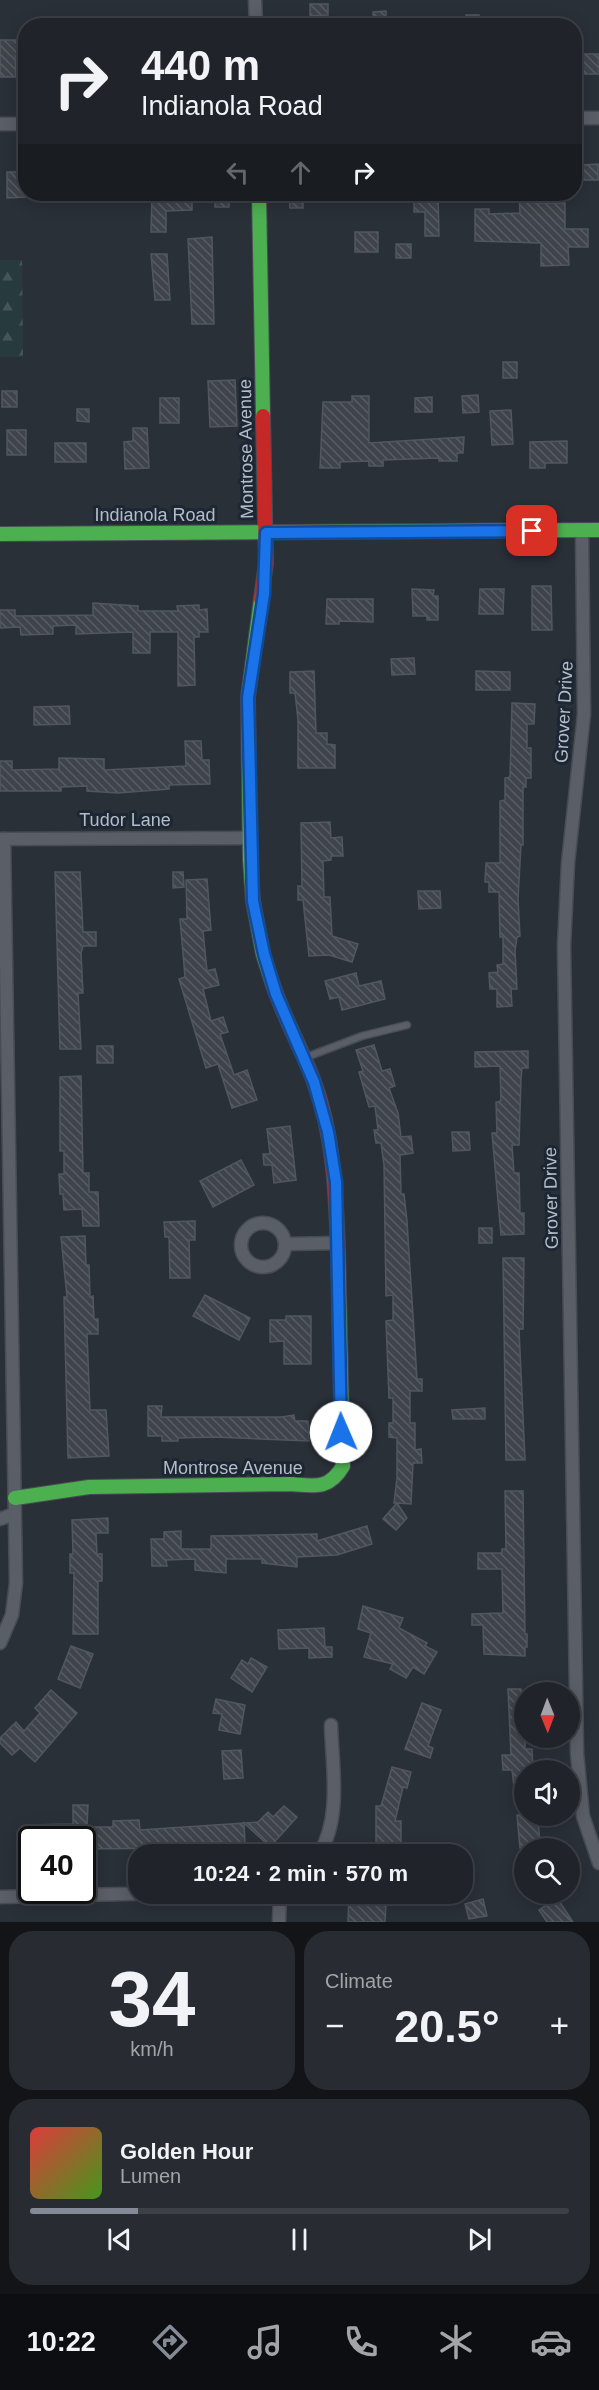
<!DOCTYPE html>
<meta charset="utf-8">
<style>
body{margin:0;font-family:Helvetica,sans-serif;background:#282c32;color:#f1f3f6;height:100vh;display:flex;flex-direction:column;font-size:22px;white-space:nowrap}
*{box-sizing:border-box;margin:0}
p{font-size:20px;color:#a2a4a8}
.icon{flex:none;width:33px;height:33px;fill:none;stroke:currentColor;stroke-width:2;stroke-linecap:round;stroke-linejoin:round}
.map{position:relative;height:1922px;overflow:hidden}
.side{display:flex;flex-direction:column;gap:9px;padding:9px;background:#121417;flex:1}
.side>*{flex:none}
.top-card{position:absolute;left:18px;top:18px;width:564px;height:183px;border-radius:24px;box-shadow:0 3px 15px #0003,0 0 0 2px #3d4147;background:#20242a;color:#f1f3f6;overflow:hidden}
.needle{width:39px;rotate:179deg}
.fabs{position:absolute;left:514px;top:1682px;display:grid;gap:12px}
.fabs a{display:grid;place-items:center;width:66px;height:66px;border-radius:50%;background:#20242a;box-shadow:0 3px 15px #0003,0 0 0 2px #3d4147;font-size:30px}
.speed{position:absolute;left:18px;top:1826px;display:flex;gap:12px;font-size:30px;font-weight:700;text-align:center}
.speed>*{display:grid;place-content:center;width:78px;height:78px;border-radius:50%;background:#20242a;box-shadow:0 3px 15px #0003,0 0 0 2px #3d4147;line-height:1}
.speed .limit{border:3px solid #111;border-radius:9px;background:#fff;color:#111}
.pin{position:absolute;display:grid;place-items:center;width:51px;height:51px;color:#fff;margin:-26px;border-radius:12px;box-shadow:0 3px 9px #0006}
.me{position:absolute;width:66px;margin:-33px;rotate:359deg;stroke-linejoin:round;filter:drop-shadow(0 0 4px #0008)}
.turn{display:flex;align-items:center;gap:21px;height:126px;padding:0 24px;font-size:27px}
.turn .icon{width:78px;height:78px;stroke-width:2.5}
.turn b{display:block;font-size:42px;line-height:51px}
.lanes{display:flex;align-items:center;height:57px;padding:0 24px;background:#0003;justify-content:center;gap:30px;direction:ltr}
.lanes .off{opacity:.35}
.big{font-size:45px;font-weight:700;line-height:1.1}
.side .widget{flex:1;display:flex;flex-direction:column;justify-content:center;gap:9px;min-width:0;padding:0 21px;border-radius:24px;background:#282c32}
.side .dial{align-items:center;gap:0}
.dial b{font-size:78px;line-height:1}
.song{display:flex;align-items:center;gap:18px}
.cover{width:72px;height:72px;border-radius:9px;background:linear-gradient(135deg,hsl(0 70% 55%),hsl(100 70% 35%))}
.played{height:6px;border-radius:3px;background:linear-gradient(90deg,#848b96 20%,#3d4147 20%)}
.keys{display:flex;justify-content:space-around;direction:ltr}
.heat{display:flex;justify-content:space-between;align-items:center;font-size:33px;direction:ltr}
.side .tiles{flex:1;display:grid;gap:9px;grid-template-columns:1fr 1fr}
.widget:last-child{grid-column:span 2}
.trip{position:absolute;left:128px;top:1844px;width:345px;height:60px;border-radius:24px;background:#20242a;box-shadow:0 3px 15px #0003,0 0 0 2px #3d4147;font-weight:700;line-height:60px;text-align:center}
.tab-bar{display:flex;height:96px;justify-content:space-around;align-items:center;background:#0d0e11;color:#a2a4a8}
.tab-bar .icon{width:42px;height:42px}
.tab-bar .current{color:#848b96}
.tab-bar b{font-size:27px;color:#f1f3f6}
.map>svg:first-child{display:block}
</style>
<div class="map">
<svg width="599" height="1922" viewBox="0 0 599 1922">
<defs>
<pattern id="forest-firs" width="22" height="20" patternUnits="userSpaceOnUse" patternTransform="scale(1.5)"><rect width="22" height="20" fill="#273a3e"/><path d="M5 1l3.5 6h-7zM16 11l3.5 6h-7z" fill="#445559"/></pattern>
<pattern id="building-back-hatch" width="6" height="6" patternUnits="userSpaceOnUse" patternTransform="scale(1.5)"><rect width="6" height="6" fill="#3f444c"/><path d="M-1 5l2 2M0 0l6 6M5-1l2 2" fill="none" stroke="#585d64"/></pattern>
</defs>
<rect width="100%" height="100%" fill="#2a3038"/>
<!-- forest -->
<polygon fill="url(#forest-firs)" points="0,260 22,260 23,357 0,357"/>
<!-- building -->
<g fill="url(#building-back-hatch)" stroke="#52575f" stroke-width="1.5">
<polygon points="310,4 328,4 328,15 310,16"/>
<polygon points="386,11 386,26 373,26 373,12"/>
<rect x="466" y="15" width="13" height="11"/>
<polygon points="0,40 26,40 26,56 15,56 16,77 0,77"/>
<rect x="580" y="54" width="19" height="20"/>
<polygon points="598,164 598,180 582,180 581,165"/>
<polygon points="7,172 26,172 26,197 7,198"/>
<polygon points="152,194 192,197 192,210 166,211 166,232 151,232"/>
<rect x="215" y="194" width="14" height="13"/>
<polygon points="289,194 303,194 303,208 290,208"/>
<polygon points="414,194 438,194 439,236 425,236 425,212 414,212"/>
<polygon points="519,194 534,194 535,203 565,203 565,229 588,229 588,247 568,247 569,265 541,266 541,243 475,241 475,209 489,209 489,214 520,213"/>
<rect x="355" y="232" width="23" height="20"/>
<polygon points="212,237 214,324 192,324 188,239"/>
<rect x="396" y="244" width="15" height="14"/>
<polygon points="151,254 167,254 170,300 155,300"/>
<rect x="503" y="362" width="14" height="16"/>
<polygon points="235,380 237,426 210,427 208,381"/>
<rect x="2" y="391" width="15" height="16"/>
<polygon points="478,395 479,412 463,413 462,396"/>
<polygon points="352,396 369,396 369,443 464,437 463,453 457,453 457,461 439,461 439,458 383,460 383,466 369,466 369,461 340,462 340,468 320,468 323,402 352,402"/>
<polygon points="432,397 432,412 415,412 415,398"/>
<rect x="160" y="398" width="19" height="25"/>
<polygon points="77,409 89,409 89,422 77,421"/>
<polygon points="511,410 513,444 492,445 490,411"/>
<polygon points="133,428 147,428 149,468 125,469 124,442 133,441"/>
<rect x="7" y="430" width="19" height="25"/>
<polygon points="567,441 567,463 545,463 545,468 530,468 530,442"/>
<rect x="55" y="443" width="31" height="19"/>
<polygon points="532,586 551,586 552,630 532,630"/>
<polygon points="412,589 434,590 433,596 438,596 438,620 427,620 427,616 413,616"/>
<polygon points="480,589 504,589 503,614 479,614"/>
<polygon points="327,599 373,599 373,622 339,621 339,624 326,624"/>
<polygon points="93,603 138,606 138,611 178,611 177,606 199,605 199,610 207,609 208,632 199,632 199,637 194,637 195,685 178,686 178,632 150,632 150,653 133,653 133,632 76,634 76,625 53,626 53,634 21,635 20,627 0,628 0,610 15,610 15,616 93,615"/>
<polygon points="414,658 415,674 392,675 391,659"/>
<polygon points="314,671 316,733 327,733 327,744 335,745 335,768 298,768 298,720 295,693 290,693 290,672"/>
<polygon points="476,671 510,672 510,690 476,690"/>
<polygon points="512,703 535,704 534,724 527,724 527,748 531,748 531,778 526,778 526,787 523,787 523,845 521,845 518,899 520,936 517,937 515,951 517,989 511,989 512,1006 497,1007 497,989 490,989 489,973 498,972 497,965 503,964 503,937 500,937 499,892 489,892 489,882 485,882 486,863 500,863 500,801 505,800 505,778 510,777"/>
<polygon points="69,706 70,724 34,725 34,707"/>
<polygon points="185,741 201,741 202,760 209,760 210,784 169,785 169,789 118,793 87,791 87,786 61,787 61,791 0,791 0,761 12,761 12,770 59,769 59,758 104,759 104,770 186,766"/>
<polygon points="330,822 331,838 342,837 343,856 331,856 331,860 323,861 324,897 330,897 332,936 358,944 352,962 329,955 309,956 303,900 298,900 298,886 302,886 301,823"/>
<polygon points="55,872 80,872 83,932 96,932 96,946 83,946 81,953 83,993 78,993 81,1049 60,1049"/>
<polygon points="173,872 183,872 184,887 173,888"/>
<polygon points="207,879 211,930 203,931 207,971 215,969 219,985 203,989 211,1021 223,1017 228,1032 220,1034 234,1075 247,1070 257,1100 232,1108 218,1064 206,1068 179,979 185,977 180,919 187,919 186,880"/>
<polygon points="418,891 440,891 441,908 419,909"/>
<polygon points="356,973 359,986 381,981 385,999 342,1010 339,997 330,999 325,981"/>
<polygon points="374,1045 382,1071 390,1069 395,1086 389,1088 398,1113 401,1137 411,1136 413,1153 400,1155 401,1194 404,1194 407,1221 417,1379 422,1379 422,1391 410,1391 410,1423 415,1423 415,1450 421,1449 422,1463 413,1463 411,1504 397,1503 407,1518 396,1530 383,1519 397,1503 394,1503 397,1478 397,1438 389,1437 389,1423 393,1423 393,1398 389,1398 386,1321 393,1320 393,1295 386,1296 384,1165 381,1143 376,1143 374,1130 378,1130 375,1106 369,1107 359,1072 363,1071 356,1050"/>
<rect x="97" y="1046" width="16" height="17"/>
<polygon points="528,1051 528,1068 522,1068 521,1078 519,1145 512,1145 514,1173 519,1173 520,1213 524,1213 524,1234 501,1235 492,1133 497,1133 496,1102 501,1101 500,1066 475,1067 475,1052"/>
<polygon points="81,1076 83,1173 89,1173 89,1192 98,1192 99,1226 83,1226 82,1209 64,1210 63,1194 60,1194 59,1174 64,1174 64,1151 60,1151 60,1077"/>
<polygon points="290,1126 296,1180 274,1183 272,1165 264,1165 263,1154 270,1154 267,1129"/>
<polygon points="452,1132 469,1132 470,1150 453,1151"/>
<polygon points="241,1160 254,1185 213,1207 200,1181"/>
<polygon points="195,1221 195,1240 189,1240 190,1278 170,1278 169,1237 165,1237 164,1222"/>
<rect x="479" y="1228" width="13" height="15"/>
<polygon points="85,1236 86,1265 89,1265 90,1297 93,1296 94,1319 98,1319 98,1334 87,1334 90,1410 106,1410 109,1456 68,1458 64,1297 67,1297 61,1237"/>
<polygon points="503,1258 524,1258 523,1329 519,1329 525,1460 506,1460"/>
<polygon points="205,1295 250,1318 239,1340 193,1316"/>
<polygon points="286,1316 311,1316 311,1364 284,1364 284,1341 270,1342 270,1320 286,1320"/>
<polygon points="148,1406 162,1406 161,1417 281,1417 294,1415 295,1421 308,1421 309,1441 214,1437 178,1438 178,1441 162,1441 162,1436 148,1436"/>
<polygon points="485,1408 485,1419 453,1419 452,1410"/>
<polygon points="505,1491 523,1491 525,1634 527,1634 527,1647 525,1647 525,1656 484,1654 483,1625 472,1625 472,1614 503,1613 502,1569 478,1569 478,1553 502,1553 502,1549 506,1549"/>
<polygon points="108,1518 108,1533 96,1533 97,1554 102,1554 102,1581 98,1581 98,1634 73,1634 74,1573 70,1573 70,1554 73,1554 72,1520"/>
<polygon points="367,1526 372,1544 337,1555 297,1557 297,1567 262,1563 262,1559 226,1559 226,1573 195,1570 195,1559 166,1560 167,1566 152,1566 151,1539 164,1539 164,1532 181,1531 181,1549 211,1549 211,1536 317,1534 317,1541"/>
<polygon points="363,1606 403,1618 399,1628 427,1643 425,1646 437,1652 424,1674 413,1667 406,1678 390,1669 393,1664 364,1657 371,1633 358,1629"/>
<polygon points="324,1628 325,1647 332,1647 332,1657 309,1658 309,1648 279,1649 278,1630"/>
<polygon points="71,1646 93,1654 80,1688 58,1679"/>
<polygon points="251,1658 267,1667 252,1692 231,1678 242,1660 248,1664"/>
<polygon points="508,1689 521,1689 522,1714 525,1714 525,1749 532,1749 533,1770 525,1770 525,1804 516,1804 512,1770 503,1770 502,1755 511,1755"/>
<polygon points="51,1690 77,1713 35,1762 20,1748 12,1755 0,1743 0,1738 16,1722 24,1731 40,1713 35,1708"/>
<polygon points="216,1699 245,1705 240,1734 219,1730 222,1714 213,1713"/>
<polygon points="422,1703 441,1710 428,1746 433,1748 430,1758 405,1749"/>
<polygon points="241,1750 243,1778 224,1779 222,1751"/>
<polygon points="392,1767 411,1772 407,1788 403,1787 395,1821 401,1821 401,1854 376,1854 376,1806 381,1806"/>
<polygon points="73,1805 88,1805 87,1827 113,1827 113,1821 139,1820 140,1830 258,1822 268,1812 273,1817 284,1806 297,1817 270,1847 244,1823 245,1845 221,1846 221,1842 190,1843 190,1848 82,1849 82,1839 29,1839 28,1825 73,1824"/>
<polygon points="517,1815 538,1815 540,1848 520,1848"/>
<polygon points="349,1894 378,1895 378,1905 386,1905 385,1922 348,1922"/>
<polygon points="557,1898 573,1922 547,1922 539,1910"/>
<polygon points="483,1899 487,1916 469,1919 465,1904"/>
</g>
<g fill="none" stroke-linecap="round" stroke-linejoin="round">
<!-- lane casing -->
<g stroke="#484c55" stroke-width="9">
<polyline id="lane" points="304,1058 362,1036 407,1025"/>
</g>
<!-- street casing -->
<g stroke="#484c55" stroke-width="15">
<g id="street">
<polyline points="255,0 256,26"/>
<polyline points="574,118 599,118"/>
<polyline points="0,124 26,124"/>
<polyline points="582,530 584,714 568,863 564,946 577,1753 583,1816 599,1863"/>
<polyline points="0,839 250,838"/>
<circle cx="263" cy="1245" r="22"/>
<polyline points="286,1244 338,1243"/>
<polyline points="0,1519 14,1514"/>
<polyline points="0,1643 12,1615 16,1583 4,839"/>
<path d="M319,1854C342,1818 332,1765 331,1725"/>
<polyline points="0,1897 165,1893"/>
<polyline points="279,1922 280,1893"/>
</g>
</g>
<!-- fast casing -->
<g stroke="#484c55" stroke-width="16">
<g id="fast">
<polyline points="259,194 263,416"/>
<polyline points="0,534 599,530"/>
<polyline points="261,599 248,697 250,860 253,901 263,954 273,985"/>
<path d="M15,1498L89,1487L290,1484C315,1486 329,1490 343,1466L338,1251"/>
</g>
</g>
<!-- jam casing -->
<g stroke="#484c55" stroke-width="16">
<g id="jam">
<polyline points="261,599 266,563 263,416"/>
<path d="M273,985C284,1018 302,1049 314,1082C334,1136 336,1194 338,1251"/>
</g>
</g>
<!-- lane -->
<use href="#lane" stroke="#5a5e66" stroke-width="6"/>
<!-- street -->
<use href="#street" stroke="#5a5e66" stroke-width="12"/>
<!-- fast -->
<use href="#fast" stroke="#4caf50" stroke-width="14"/>
<!-- jam -->
<use href="#jam" stroke="#c62828" stroke-width="14"/>
</g>
<g fill="none" stroke-linecap="round" stroke-linejoin="round">
<!-- route casing -->
<g stroke="#114b97" stroke-width="15">
<polyline id="route" points="341,1432 336,1182 328,1132 314,1082 276,994 264,954 253,901 248,698 264,594 266,533 532,531"/>
</g>
<!-- route -->
<use href="#route" stroke="#1a73e8" stroke-width="10"/>
</g>
<g text-anchor="middle" dominant-baseline="central" stroke-width="6" stroke-linejoin="round" paint-order="stroke">
<!-- street labels -->
<g font-size="18" fill="#b4bcc9" stroke="#1d2633">
<text transform="translate(246 449) rotate(-91)">Montrose Avenue</text>
<text x="155" y="515">Indianola Road</text>
<text transform="translate(564 712) rotate(-87)">Grover Drive</text>
<text x="125" y="820">Tudor Lane</text>
<text transform="translate(551 1198) rotate(-91)">Grover Drive</text>
<text x="233" y="1468">Montrose Avenue</text>
</g>
</g>
</svg>
<div class="fabs">
<a><svg class="needle" viewBox="-14 -14 28 28"><path d="M0-13l5 13h-10z" fill="#e53935"/><path d="M0 13l5-13h-10z" fill="#a2a4a8"/></svg></a>
<a><svg class="icon" aria-label="sound" viewBox="0 0 24 24"><path d="M4 9h4l5-4v14l-5-4H4zM17 9q2 3 0 6"/></svg></a>
<a><svg class="icon" aria-label="search" viewBox="0 0 24 24"><circle cx="10" cy="10" r="6"/><path d="M15 15l6 6"/></svg></a>
</div>
<div class="speed"><div class="limit">40</div></div>
<div class="pin" style="left:532px;top:531px;background:#d93025"><svg class="icon" aria-label="arrive" viewBox="0 0 24 24"><path d="M6 21V4h12l-3 4 3 4H6"/></svg></div>
<svg class="me" style="left:341px;top:1432px" viewBox="-20 -20 40 40"><circle r="19" fill="#fff"/><path d="M0-13L10 11 0 6-10 11z" fill="#1a73e8"/></svg>
<div class="trip">10:24 · 2 min · 570 m</div>
<div class="top-card">
<div class="turn"><svg class="icon" aria-label="right" viewBox="0 0 24 24"><path d="M7 20v-9h11M14 6l5 5-5 5"/></svg><div><b>440 m</b>Indianola Road</div></div>
<div class="lanes"><svg class="icon off" aria-label="left" viewBox="0 0 24 24"><path d="M17 20v-9H6M10 6l-5 5 5 5"/></svg><svg class="icon off" aria-label="ahead" viewBox="0 0 24 24"><path d="M12 20V5M6 11l6-6 6 6"/></svg><svg class="icon" aria-label="right" viewBox="0 0 24 24"><path d="M7 20v-9h11M14 6l5 5-5 5"/></svg></div>
</div>
</div>
<section class="side">
<div class="tiles">
<div class="widget dial"><b>34</b><p>km/h</p></div>
<div class="widget"><p>Climate</p>
<div class="heat"><a>−</a><b class="big">20.5°</b><a>+</a></div>
</div>
<div class="widget">
<div class="song"><i class="cover"></i><div><b>Golden Hour</b><p>Lumen</p></div></div>
<div class="played"></div>
<div class="keys"><svg class="icon" aria-label="previous" viewBox="0 0 24 24"><path d="M18 5L8 12l10 7zM5 5v14"/></svg><svg class="icon" aria-label="pause" viewBox="0 0 24 24"><path d="M8 5v14M16 5v14"/></svg><svg class="icon" aria-label="next" viewBox="0 0 24 24"><path d="M6 5l10 7-10 7zM19 5v14"/></svg></div>
</div>
</div>
</section>
<nav class="tab-bar">
<b>10:22</b>
<svg class="icon current" aria-label="directions" viewBox="0 0 24 24"><path d="M12 3l9 9-9 9-9-9zM9 14v-3h6M13 9l2 2-2 2"/></svg>
<svg class="icon" aria-label="music" viewBox="0 0 24 24"><path d="M9 18V5l10-2v13"/><circle cx="6" cy="18" r="3"/><circle cx="16" cy="16" r="3"/></svg>
<svg class="icon" aria-label="phone" viewBox="0 0 24 24"><path d="M5 4h4l2 5-3 2q2 4 5 5l2-3 5 2v4C11 20 4 13 5 4z"/></svg>
<svg class="icon" aria-label="climate" viewBox="0 0 24 24"><path d="M12 3v18M4 7l16 10M4 17L20 7"/></svg>
<svg class="icon" aria-label="car" viewBox="0 0 24 24"><path d="M5 17H2v-5l4-1 3-4h7l3 4 3 1v5h-3M9 17h6M6 11h13"/><circle cx="7" cy="17" r="2"/><circle cx="17" cy="17" r="2"/></svg>
</nav>
